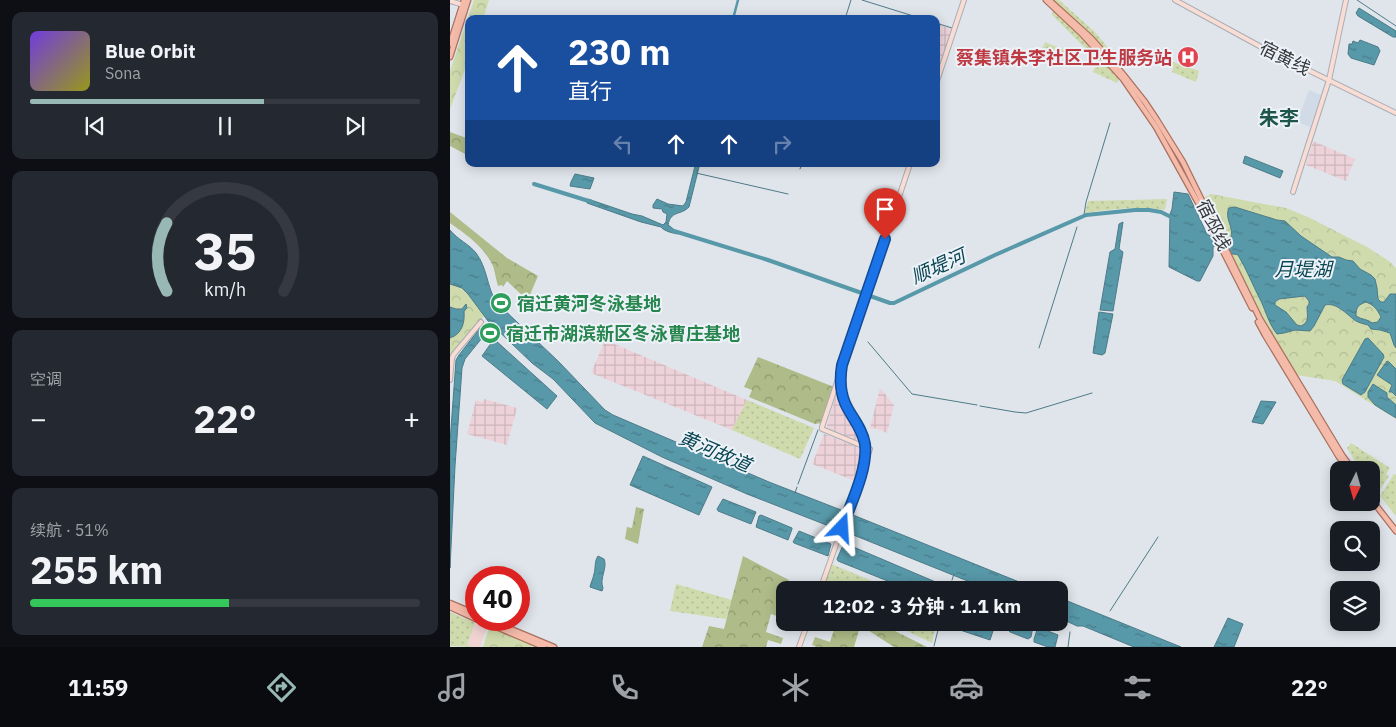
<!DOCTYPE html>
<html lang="zh">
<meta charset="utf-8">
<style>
body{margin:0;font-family:"IBM Plex Sans","Noto Sans SC",sans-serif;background:#242831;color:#f1f3f6;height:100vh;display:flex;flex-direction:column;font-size:19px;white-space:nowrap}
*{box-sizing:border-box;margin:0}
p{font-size:16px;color:#9ea1a6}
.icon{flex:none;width:28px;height:28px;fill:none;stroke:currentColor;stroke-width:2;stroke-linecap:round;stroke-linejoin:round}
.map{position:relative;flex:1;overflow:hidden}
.details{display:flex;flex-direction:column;gap:12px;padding:12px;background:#0d0f14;width:450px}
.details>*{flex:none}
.guide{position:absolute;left:15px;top:15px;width:475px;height:152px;border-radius:10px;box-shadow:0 2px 12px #0003;background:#1a4fa0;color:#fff;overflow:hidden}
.needle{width:32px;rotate:185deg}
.controls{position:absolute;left:880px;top:461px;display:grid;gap:10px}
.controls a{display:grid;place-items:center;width:50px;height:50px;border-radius:10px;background:#171b24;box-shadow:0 2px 12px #0003;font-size:25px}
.speed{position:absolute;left:15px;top:566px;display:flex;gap:10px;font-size:25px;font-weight:700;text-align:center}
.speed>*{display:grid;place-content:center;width:65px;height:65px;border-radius:50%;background:#171b24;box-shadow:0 2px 12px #0003;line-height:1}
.speed .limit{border:8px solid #d22;background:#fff;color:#111}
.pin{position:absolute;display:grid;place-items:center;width:42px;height:42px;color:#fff;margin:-51px -21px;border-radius:50% 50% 50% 0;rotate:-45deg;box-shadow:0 0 5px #0007}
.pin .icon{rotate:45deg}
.me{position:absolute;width:55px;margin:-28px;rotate:20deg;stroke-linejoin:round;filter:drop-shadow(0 0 4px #0008)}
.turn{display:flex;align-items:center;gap:18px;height:105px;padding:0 20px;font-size:22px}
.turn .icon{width:65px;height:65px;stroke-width:2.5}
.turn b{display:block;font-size:35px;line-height:42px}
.lanes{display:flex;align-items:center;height:48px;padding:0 20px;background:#0003;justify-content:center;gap:25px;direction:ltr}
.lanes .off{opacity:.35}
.big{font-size:38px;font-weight:700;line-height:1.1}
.details .widget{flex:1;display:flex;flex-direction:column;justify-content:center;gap:8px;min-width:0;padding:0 18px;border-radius:10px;background:#242831}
.details .dial{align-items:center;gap:0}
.dial svg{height:130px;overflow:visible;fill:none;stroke:#363941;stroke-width:7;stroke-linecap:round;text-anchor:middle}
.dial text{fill:#f1f3f6;stroke:none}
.song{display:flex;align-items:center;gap:15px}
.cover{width:60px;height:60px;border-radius:8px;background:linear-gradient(135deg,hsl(260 70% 55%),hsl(60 70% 35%))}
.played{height:5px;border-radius:2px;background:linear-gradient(90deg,#97b8b4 60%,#363941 60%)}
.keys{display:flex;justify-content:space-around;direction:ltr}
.heat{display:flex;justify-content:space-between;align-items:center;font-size:28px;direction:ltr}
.charge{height:8px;border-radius:4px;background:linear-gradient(90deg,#34c759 51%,#363941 0)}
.trip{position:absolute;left:326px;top:581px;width:292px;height:50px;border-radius:10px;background:#171b24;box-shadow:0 2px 12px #0003;font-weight:700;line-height:50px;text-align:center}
.menu{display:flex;height:80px;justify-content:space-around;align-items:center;background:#090b0e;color:#9ea1a6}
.menu .icon{width:35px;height:35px}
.menu .selected{color:#97b8b4}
.menu b{font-size:22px;color:#f1f3f6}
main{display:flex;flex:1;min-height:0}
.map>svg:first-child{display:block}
</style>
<main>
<section class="details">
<div class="widget">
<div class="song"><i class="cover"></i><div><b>Blue Orbit</b><p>Sona</p></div></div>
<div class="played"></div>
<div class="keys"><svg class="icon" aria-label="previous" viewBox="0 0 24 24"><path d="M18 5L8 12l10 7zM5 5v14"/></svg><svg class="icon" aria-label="pause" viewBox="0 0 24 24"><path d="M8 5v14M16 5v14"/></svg><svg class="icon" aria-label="next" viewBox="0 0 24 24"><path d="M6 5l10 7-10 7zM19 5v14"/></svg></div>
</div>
<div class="widget dial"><svg viewBox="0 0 100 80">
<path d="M14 69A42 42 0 1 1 86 69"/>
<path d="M14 69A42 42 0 0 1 14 27" stroke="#97b8b4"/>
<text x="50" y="56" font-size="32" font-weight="700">35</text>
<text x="50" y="72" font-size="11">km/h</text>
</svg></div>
<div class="widget"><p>空调</p>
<div class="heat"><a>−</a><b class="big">22°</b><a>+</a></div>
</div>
<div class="widget"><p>续航 · 51%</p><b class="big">255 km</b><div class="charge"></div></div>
</section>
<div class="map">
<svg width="946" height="647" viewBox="0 0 946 647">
<defs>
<pattern id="industrial-grid" width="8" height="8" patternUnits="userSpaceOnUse" patternTransform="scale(1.25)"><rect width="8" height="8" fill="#edd3d9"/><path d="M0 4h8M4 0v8" fill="none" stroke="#ccb6bb"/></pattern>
<pattern id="grass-dots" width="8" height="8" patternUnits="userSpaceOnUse" patternTransform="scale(1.25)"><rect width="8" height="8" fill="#cfdbad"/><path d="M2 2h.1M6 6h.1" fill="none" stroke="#b2bd96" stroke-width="1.8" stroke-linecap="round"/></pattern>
<pattern id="forest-crowns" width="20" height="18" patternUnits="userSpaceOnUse" patternTransform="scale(1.25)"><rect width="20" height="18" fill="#afbb88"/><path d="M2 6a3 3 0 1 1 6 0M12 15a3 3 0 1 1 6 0" fill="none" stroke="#8f9970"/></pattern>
<pattern id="park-crowns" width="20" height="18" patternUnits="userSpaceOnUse" patternTransform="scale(1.25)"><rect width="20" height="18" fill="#cfdbad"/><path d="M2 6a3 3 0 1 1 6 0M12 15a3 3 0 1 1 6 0" fill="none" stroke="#b2bd96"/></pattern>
<pattern id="water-ripples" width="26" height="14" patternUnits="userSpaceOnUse" patternTransform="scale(1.25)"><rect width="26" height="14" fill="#5798a9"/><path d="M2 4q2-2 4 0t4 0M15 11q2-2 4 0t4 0" fill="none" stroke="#497d8b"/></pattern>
</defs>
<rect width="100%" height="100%" fill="#e0e5eb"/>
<!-- commercial -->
<polygon fill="#eed3d1" points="25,623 37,628 30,647 23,647 17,645"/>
<!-- industrial -->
<g fill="url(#industrial-grid)">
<polygon points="486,24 503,29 489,70 486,69"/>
<polygon points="863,141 905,159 896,181 856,165"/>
<polygon points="155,340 297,400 282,430 141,373"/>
<polygon points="389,385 390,401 408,430 413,443 377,428 377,425"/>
<polygon points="430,388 444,405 437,433 424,428 423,429 420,428"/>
<polygon points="34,399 67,408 57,445 17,434 26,400 33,402"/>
<polygon points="374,434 413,449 413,460 405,481 362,464"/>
</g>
<!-- built -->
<polygon fill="#d1dae7" points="859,90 871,95 860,127 847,122"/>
<!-- grass -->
<g fill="url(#grass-dots)">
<path d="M602,0H609L645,32L673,66L672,70C650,45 627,22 602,0Z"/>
<path d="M603,11C627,32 648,55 669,79L667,83L643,72L646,64L648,65L649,62L602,15Z"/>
<polygon points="595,42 627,55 624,64 592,49"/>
<polygon points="706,56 749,71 746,82 722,72 723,68 704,62"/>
<path d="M717,199L715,210C688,206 662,209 635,213L638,201Z"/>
<polygon points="297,400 364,428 350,459 282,430"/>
<polygon points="901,443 940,468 936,474 939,476 927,494 921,485 921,470 911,470 898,450 897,448"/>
<polygon points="944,474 946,475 946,516 930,496"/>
<polygon points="381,564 444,590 372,590"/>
<polygon points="226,584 282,600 276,619 220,611"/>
<polygon points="0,612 25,623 17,645 23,647 0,646"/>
<polygon points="440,623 486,623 482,643"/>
</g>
<!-- forest -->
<g fill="url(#forest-crowns)">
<polygon points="0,132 19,139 19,156 0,146"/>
<path d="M0,212L57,258L88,276L79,297L77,296L75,298L57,281L53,287L52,285L48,286C46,280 45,272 43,266C34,247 17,235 0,223Z"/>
<polygon points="308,357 384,387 371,423 365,424 299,397 302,390 294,387"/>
<polygon points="186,507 194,509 188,544 175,539 177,527 182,528"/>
<polygon points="293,556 339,580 336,587 343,590 335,590 335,619 321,614 316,632 333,638 331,644 318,640 316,647 252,647 259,626 274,629"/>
<polygon points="427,622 477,647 444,647 413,627 410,627 404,647 367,647 362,645 365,637 380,642 386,623"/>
</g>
<!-- park -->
<g fill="url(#park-crowns)">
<polygon points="24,0 39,0 33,19 19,19 19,59 0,109 0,71"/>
<polygon points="761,194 836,208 858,217 917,247 939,261 946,268 946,419 885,381 846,375 812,319 755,201 755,197"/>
<path d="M0,284L12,288L18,294L34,316L4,351L0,358V338C13,333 14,324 14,311L17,308L15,306C10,311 6,309 0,307Z"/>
<polygon points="39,627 82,645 81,647 33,647"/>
</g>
<!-- water -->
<g fill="url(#water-ripples)" stroke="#4d7b88" fill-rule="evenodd">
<polygon points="909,8 946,31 946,37 943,37 908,16 906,13"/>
<polygon points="910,40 928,47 930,51 924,65 901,58 898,54 899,44 902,44 903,41 908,43"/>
<polygon points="795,156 833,171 830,178 793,163"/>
<path d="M245,166L249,167L239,207C230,216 221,210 218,225C222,227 223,230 229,232L228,234C222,233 214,231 211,227L191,222L137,203L138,199L182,214L192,216L213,225L216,222L217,214L213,212L212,209L203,208V205L207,199L218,204L233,206L236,202Z"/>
<polygon points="125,174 144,178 140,189 120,186 121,182"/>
<path d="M724,192L738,194L757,234L765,239L776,240L781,237C784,227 774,218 779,208L785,207L827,220L835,221L851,236L882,257H889L896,260L903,261L910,269L921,275L925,279L927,288L928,299L931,302H934L940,294H946V348L944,345L940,333L930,330L921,329L918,325C914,324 910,323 906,321C897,315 887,302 875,305L874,307L864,326L860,331L845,330L834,333L827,334C819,324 816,312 811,301C803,286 797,270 788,255C786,254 784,254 781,254C776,253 769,249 766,245L763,247V256L750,281H747L719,267L720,214L722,209ZM855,296L859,301V304L857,307C857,315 860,322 851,326L847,325L836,312L825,305V302L829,299ZM916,302C924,305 927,309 931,317L928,322L922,323C918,319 912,320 906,316C906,307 908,305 916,302Z"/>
<polygon points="673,222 669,249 673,252 663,311 650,310 660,252 665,249 669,224"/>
<path d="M0,230C8,240 19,244 26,253C37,267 37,287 46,302L109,362L155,410L163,415L319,482L391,510L390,515L398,520L401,519L403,515L589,590H540L396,532L397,527L390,524H386L384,528L297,494L212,457L145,423L103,379L82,363L38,321L18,294L12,288L0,284Z"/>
<path d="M16,304L17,308L14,311C15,323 12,334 0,338V307L6,309H12Z"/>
<polygon points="649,312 663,314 655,353 652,355 643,353"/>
<polygon points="30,328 36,333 15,359 12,368 5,466 0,568 0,442 6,360 9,355"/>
<polygon points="918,338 933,354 934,357 915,392 911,395 893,384 892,380 915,339"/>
<polygon points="44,339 107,396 97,409 32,356"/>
<polygon points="937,361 939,362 946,369 946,396 942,392 939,392 942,385 927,375"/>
<polygon points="923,384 937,393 937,397 946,405 946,418 925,405 918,397 918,392"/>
<polygon points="811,401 826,402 813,424 802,422"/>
<polygon points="193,456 262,487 249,515 180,485"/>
<polygon points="273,499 306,512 301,524 268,511 267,509"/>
<polygon points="311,515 342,528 342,529 338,540 306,527 309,516"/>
<polygon points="349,531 381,544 378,556 344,543 343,542"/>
<polygon points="394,543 488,583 492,586 493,590 460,590 388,561 387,559"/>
<path d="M148,556L154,559C158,568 149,578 153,588L152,591L140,587C141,582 143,579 144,574C146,567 144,562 148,556Z"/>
<polygon points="610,598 731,647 684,647 633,626 627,626 610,618"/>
<polygon points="778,618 793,624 784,647 764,647"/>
<polygon points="523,622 543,631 540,640 510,630 512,623"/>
<polygon points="562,623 576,623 583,626 581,637 578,639 560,632 559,631"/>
<polygon points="588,627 608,635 605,647 598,647 584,642 584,639"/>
</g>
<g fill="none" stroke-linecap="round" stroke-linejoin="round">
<!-- stream -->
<g stroke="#4d7b88" stroke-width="1">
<polyline points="412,0 473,19"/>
<polyline points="907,0 946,26"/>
<polyline points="395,19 401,0"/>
<polyline points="486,23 502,28"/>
<polyline points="350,169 352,164"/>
<polyline points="246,173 338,194"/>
<polyline points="634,215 636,202 660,123"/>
<polyline points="418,342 462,394 527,405"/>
<polyline points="589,348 627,227"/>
<polyline points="530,406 565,412 576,413 642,393"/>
<polyline points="348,484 368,430"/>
<polyline points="345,493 347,487"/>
<polyline points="502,580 504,574"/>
<polyline points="499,590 500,584"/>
<polyline points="660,611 708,537"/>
<polyline points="484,646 490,622"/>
<polyline points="618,647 620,632"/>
</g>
<!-- canal -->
<polyline stroke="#5798a9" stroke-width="2.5" points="283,19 288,0"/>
<!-- river -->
<g stroke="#5798a9" stroke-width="4">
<polyline points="84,184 142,202"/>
<polyline points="224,231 318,260 440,303 444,303 545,255 636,215 685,210 699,210 711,212 723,218"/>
</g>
<!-- secondary casing -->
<g stroke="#a9adb4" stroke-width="6">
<g id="secondary">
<polyline points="725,0 813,48 946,113"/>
<polyline points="0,1 10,4"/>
<polyline points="486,84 514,0"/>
<polyline points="843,192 879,80 896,0"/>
<path d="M391,373C390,384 391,394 395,404C405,426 416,430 415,458"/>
<polyline points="0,380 2,358 4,354 31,322"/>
<polyline points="370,590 420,449 372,429 372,427 460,164"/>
<polyline points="349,647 358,622"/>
</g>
</g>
<!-- primary casing -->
<g stroke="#ac705e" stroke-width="7">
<g id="primary">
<polyline points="596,0 631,33 673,79 706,127 751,208 802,308"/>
<polyline points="599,0 641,38 672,73 695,102 707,120 733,162 810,319 892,455 903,470"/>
<polyline points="0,44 14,0"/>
<polyline points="0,57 18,0"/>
<polyline points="808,322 815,335 889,457 898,469"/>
<polyline points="921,499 946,531"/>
<polyline points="0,603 26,614"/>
<polyline points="0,607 26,619"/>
<polyline points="30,620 94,647"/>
<polyline points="39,620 104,647"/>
</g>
</g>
<!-- secondary -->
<use href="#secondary" stroke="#f9ddd4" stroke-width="4"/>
<!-- primary -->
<use href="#primary" stroke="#f4bbaa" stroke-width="4.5"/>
</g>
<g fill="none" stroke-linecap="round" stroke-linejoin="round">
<!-- route casing -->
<g stroke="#114b97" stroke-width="12">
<path id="route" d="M392,528C401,503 418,469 415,444C412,427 401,417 395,403C390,391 390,377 392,365L435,239"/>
</g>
<!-- route -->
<use href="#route" stroke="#1a73e8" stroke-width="9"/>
</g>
<!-- icons -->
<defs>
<g id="hospital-disc" transform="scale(1.125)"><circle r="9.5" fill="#e0444e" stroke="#edf2f9"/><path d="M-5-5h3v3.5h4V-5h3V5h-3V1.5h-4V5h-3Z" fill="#fff"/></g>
<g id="stadium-disc" transform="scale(1.125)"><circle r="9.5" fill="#2e9e5b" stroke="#edf2f9"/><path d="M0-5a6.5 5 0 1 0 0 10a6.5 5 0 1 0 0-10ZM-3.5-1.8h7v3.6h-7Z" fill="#fff"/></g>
</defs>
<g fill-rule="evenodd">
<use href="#hospital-disc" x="738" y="57"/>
<use href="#stadium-disc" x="51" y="303"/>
<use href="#stadium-disc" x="40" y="333"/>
</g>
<g text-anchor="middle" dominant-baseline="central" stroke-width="4" stroke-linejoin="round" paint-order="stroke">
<!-- health labels -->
<g font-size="18" font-weight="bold" fill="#be3a42" stroke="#edf2f9" text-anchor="end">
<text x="722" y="57">蔡集镇朱李社区卫生服务站</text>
</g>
<!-- street labels -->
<g font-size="18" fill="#36383a" stroke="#edf2f9">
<text transform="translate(835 58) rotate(26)">宿黄线</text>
<text transform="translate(764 225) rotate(64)">宿邳线</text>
</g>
<!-- leisure labels -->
<g font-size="18" font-weight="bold" fill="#27864d" stroke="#edf2f9" text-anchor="start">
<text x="67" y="303">宿迁黄河冬泳基地</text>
<text x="56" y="333">宿迁市湖滨新区冬泳曹庄基地</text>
</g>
<!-- water labels -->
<g font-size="19" font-style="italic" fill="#094652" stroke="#edf2f9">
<text transform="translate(488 266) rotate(-24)">顺堤河</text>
<text x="853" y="269">月堤湖</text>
<text transform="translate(265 451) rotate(23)">黄河故道</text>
</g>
<!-- quarter labels -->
<g font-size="20" font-weight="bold" fill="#1e554c" stroke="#edf2f9">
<text x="829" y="117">朱李</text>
</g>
</g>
</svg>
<div class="controls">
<a><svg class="needle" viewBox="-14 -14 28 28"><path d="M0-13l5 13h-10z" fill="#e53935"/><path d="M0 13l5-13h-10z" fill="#9ea1a6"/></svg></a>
<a><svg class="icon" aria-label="search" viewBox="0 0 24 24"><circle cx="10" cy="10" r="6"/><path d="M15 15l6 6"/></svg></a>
<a><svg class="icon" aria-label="layers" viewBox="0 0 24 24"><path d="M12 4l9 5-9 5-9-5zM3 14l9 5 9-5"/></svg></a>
</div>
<div class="speed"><div class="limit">40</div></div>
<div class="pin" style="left:435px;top:239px;background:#d93025"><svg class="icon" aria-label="arrive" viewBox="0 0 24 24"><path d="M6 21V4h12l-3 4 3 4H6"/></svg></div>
<svg class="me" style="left:392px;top:528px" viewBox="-20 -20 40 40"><path d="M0-17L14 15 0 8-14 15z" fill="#1a73e8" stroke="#fff" stroke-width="4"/></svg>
<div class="trip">12:02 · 3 分钟 · 1.1 km</div>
<div class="guide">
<div class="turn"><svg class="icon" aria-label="ahead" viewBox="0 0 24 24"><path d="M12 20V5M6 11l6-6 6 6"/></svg><div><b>230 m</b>直行</div></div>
<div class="lanes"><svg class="icon off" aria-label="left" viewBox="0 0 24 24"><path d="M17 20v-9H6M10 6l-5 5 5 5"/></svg><svg class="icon" aria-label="ahead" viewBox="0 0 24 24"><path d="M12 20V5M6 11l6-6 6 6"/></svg><svg class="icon" aria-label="ahead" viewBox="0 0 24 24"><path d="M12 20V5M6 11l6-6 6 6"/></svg><svg class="icon off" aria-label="right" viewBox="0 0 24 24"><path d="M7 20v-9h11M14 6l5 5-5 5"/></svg></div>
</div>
</div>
</main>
<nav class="menu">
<b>11:59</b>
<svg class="icon selected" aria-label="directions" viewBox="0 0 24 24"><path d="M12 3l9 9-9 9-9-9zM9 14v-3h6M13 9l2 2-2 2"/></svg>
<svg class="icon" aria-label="music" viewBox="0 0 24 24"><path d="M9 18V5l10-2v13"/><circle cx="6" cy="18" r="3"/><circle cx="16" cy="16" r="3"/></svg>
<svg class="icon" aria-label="phone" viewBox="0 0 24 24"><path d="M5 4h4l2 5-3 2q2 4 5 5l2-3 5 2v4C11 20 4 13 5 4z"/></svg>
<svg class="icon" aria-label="climate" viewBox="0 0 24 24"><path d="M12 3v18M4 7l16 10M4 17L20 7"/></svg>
<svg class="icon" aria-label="car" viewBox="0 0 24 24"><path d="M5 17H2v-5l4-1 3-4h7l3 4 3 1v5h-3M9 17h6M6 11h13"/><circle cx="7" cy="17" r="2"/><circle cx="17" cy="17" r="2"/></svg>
<svg class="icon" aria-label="filters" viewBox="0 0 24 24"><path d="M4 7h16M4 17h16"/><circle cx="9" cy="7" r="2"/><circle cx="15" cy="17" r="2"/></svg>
<b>22°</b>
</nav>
